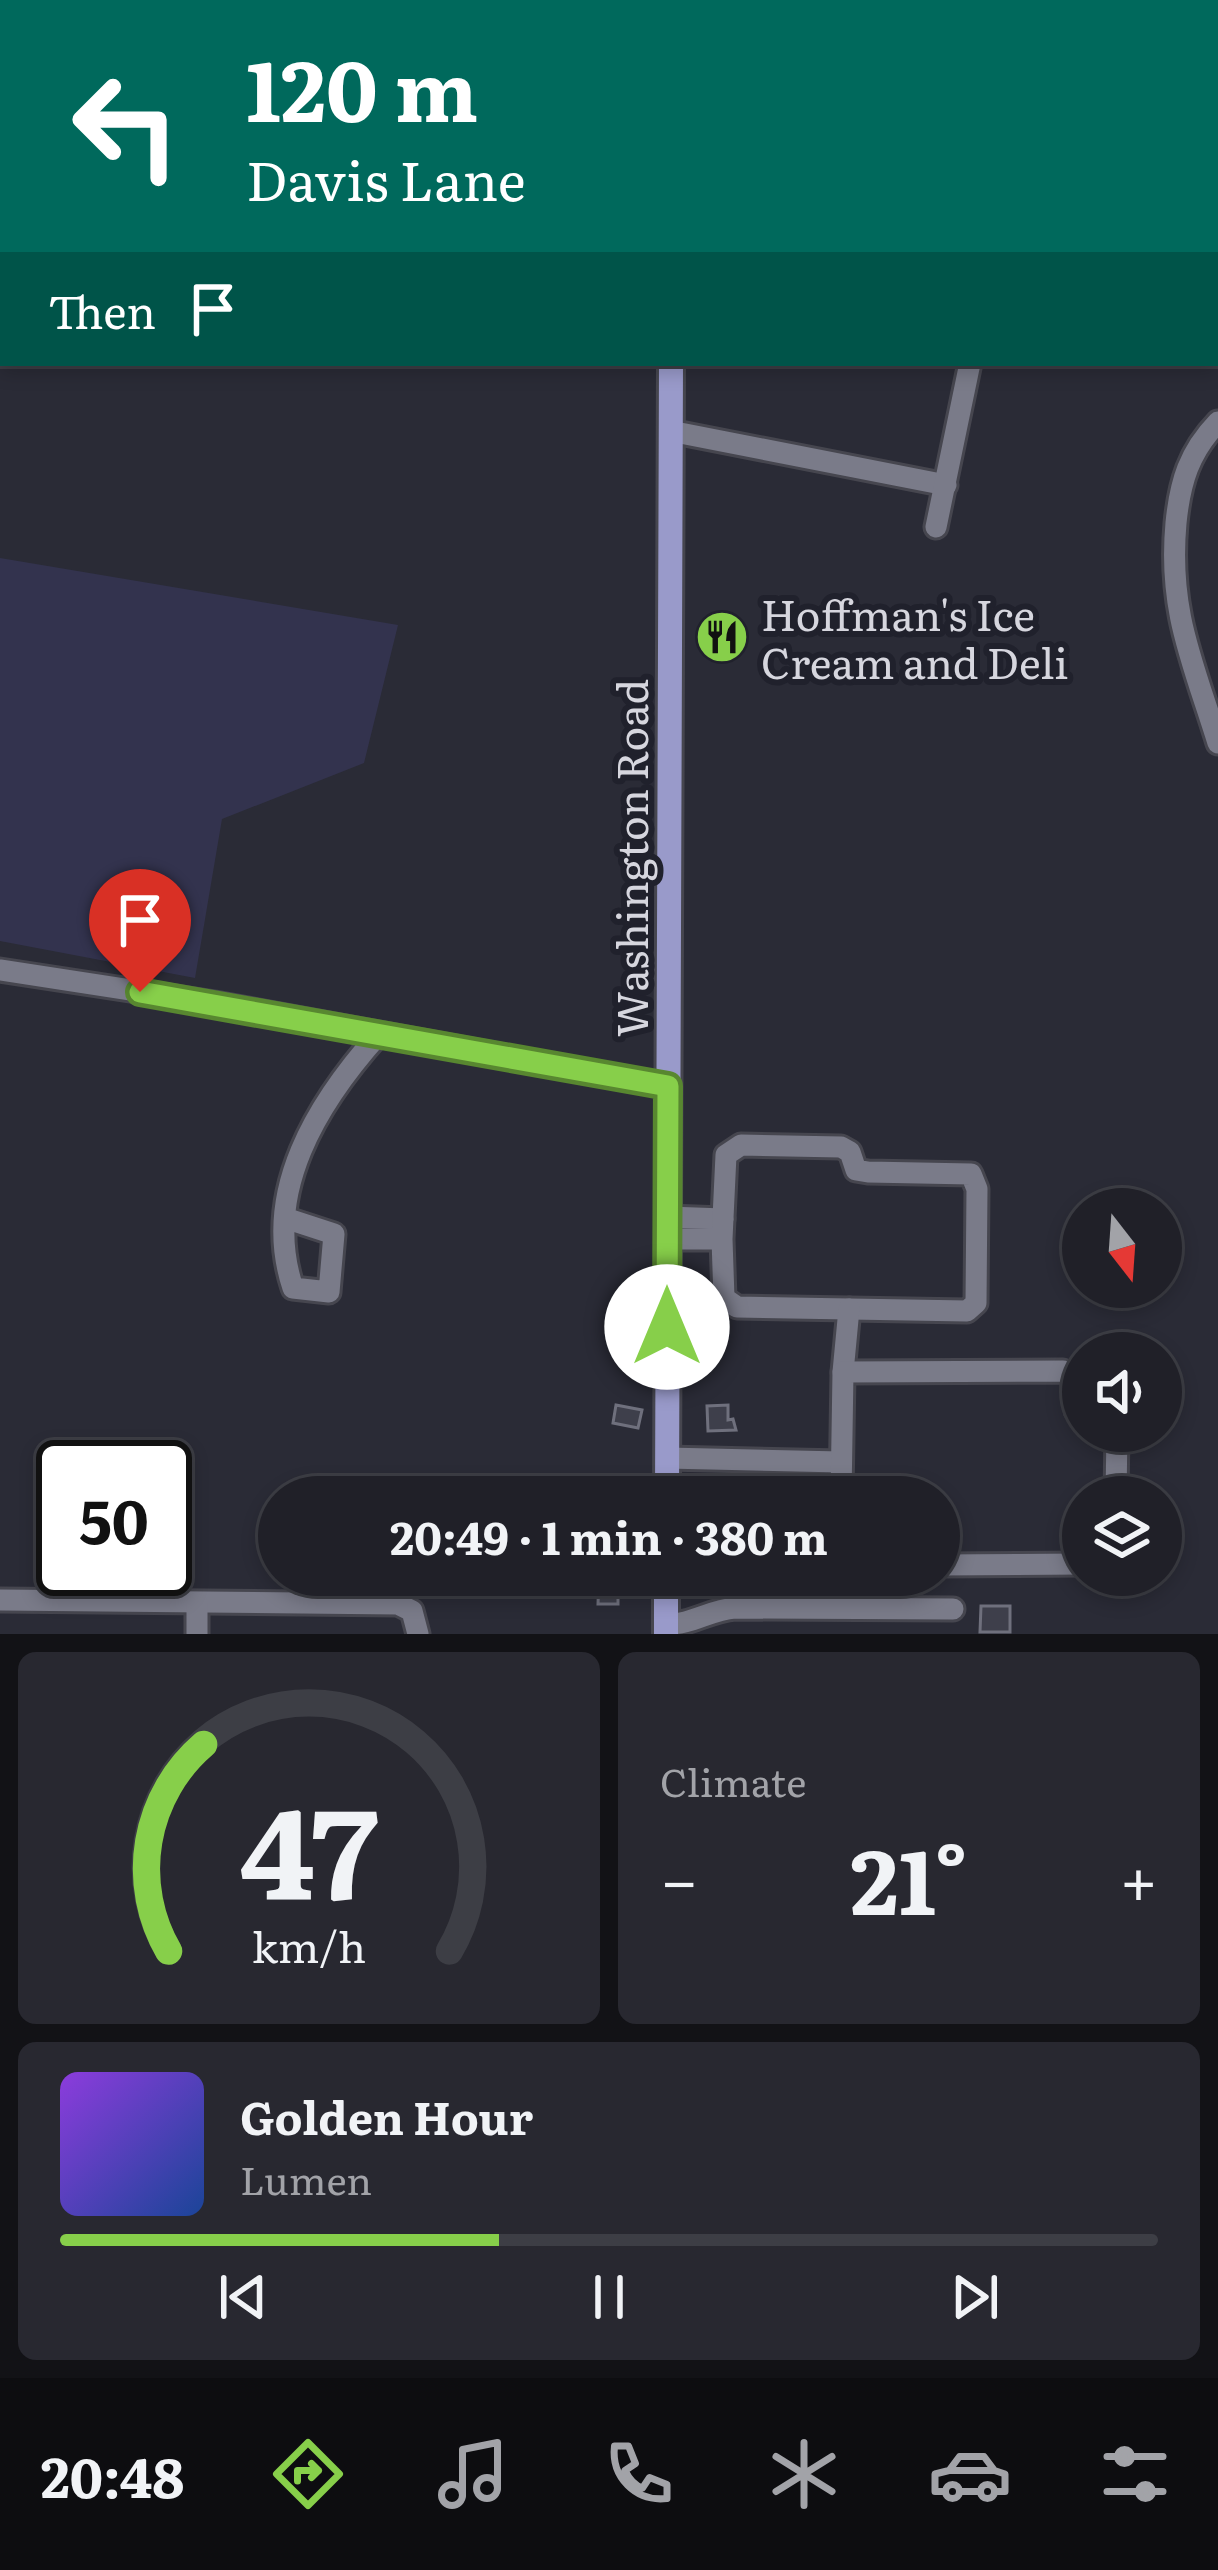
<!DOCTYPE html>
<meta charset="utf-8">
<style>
body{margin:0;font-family:Literata,serif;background:#282830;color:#f1f3f6;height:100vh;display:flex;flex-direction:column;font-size:45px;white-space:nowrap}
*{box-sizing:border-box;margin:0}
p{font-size:39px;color:#a2a3a8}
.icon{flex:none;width:66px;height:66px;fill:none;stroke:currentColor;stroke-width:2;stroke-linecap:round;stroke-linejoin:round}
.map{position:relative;height:1634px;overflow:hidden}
.sheet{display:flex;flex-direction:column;gap:18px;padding:18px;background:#121216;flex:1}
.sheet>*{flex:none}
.banner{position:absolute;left:0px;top:0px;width:1218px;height:366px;box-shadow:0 6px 18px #0003,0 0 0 3px #3d3e45;background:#00695c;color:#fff;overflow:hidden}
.needle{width:78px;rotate:163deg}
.buttons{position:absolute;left:1062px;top:1188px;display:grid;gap:24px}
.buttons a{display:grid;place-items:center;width:120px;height:120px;border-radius:50%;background:#202028;box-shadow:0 6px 18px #0003,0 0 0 3px #3d3e45;font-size:60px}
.speed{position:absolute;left:36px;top:1440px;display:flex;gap:24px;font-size:60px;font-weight:700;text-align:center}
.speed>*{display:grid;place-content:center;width:156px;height:156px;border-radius:50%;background:#202028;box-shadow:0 6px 18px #0003,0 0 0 3px #3d3e45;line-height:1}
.speed .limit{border:6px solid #111;border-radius:18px;background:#fff;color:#111}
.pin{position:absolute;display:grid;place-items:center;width:102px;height:102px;color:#fff;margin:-123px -51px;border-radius:50% 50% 50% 0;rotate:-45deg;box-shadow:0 0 12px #0007}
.pin .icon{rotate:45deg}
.me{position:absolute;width:132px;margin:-66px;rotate:0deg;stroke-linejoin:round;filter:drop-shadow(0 0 9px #0008)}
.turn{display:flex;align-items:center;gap:42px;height:252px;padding:0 48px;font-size:54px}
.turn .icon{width:156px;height:156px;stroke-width:2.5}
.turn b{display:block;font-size:84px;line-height:102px}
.then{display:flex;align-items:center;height:114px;padding:0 48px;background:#0003;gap:24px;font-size:45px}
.big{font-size:90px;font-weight:700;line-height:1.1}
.sheet .widget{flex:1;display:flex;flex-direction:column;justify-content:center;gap:18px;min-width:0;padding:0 42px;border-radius:18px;background:#282830}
.sheet .dial{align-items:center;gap:0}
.dial svg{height:312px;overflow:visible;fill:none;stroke:#3d3e45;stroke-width:7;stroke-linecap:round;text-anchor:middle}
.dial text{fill:#f1f3f6;stroke:none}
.song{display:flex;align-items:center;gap:36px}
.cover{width:144px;height:144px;border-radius:18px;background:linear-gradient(135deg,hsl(270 70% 55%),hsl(220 70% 35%))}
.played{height:12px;border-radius:6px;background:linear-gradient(90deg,#87cf4a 40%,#3d3e45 40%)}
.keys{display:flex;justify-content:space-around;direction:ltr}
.heat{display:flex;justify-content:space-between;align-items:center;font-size:66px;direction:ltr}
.sheet .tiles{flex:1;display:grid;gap:18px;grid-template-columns:1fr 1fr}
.widget:last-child{grid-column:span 2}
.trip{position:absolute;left:258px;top:1476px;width:702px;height:120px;border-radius:60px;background:#202028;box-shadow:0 6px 18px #0003,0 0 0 3px #3d3e45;font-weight:700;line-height:120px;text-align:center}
.tabs{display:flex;height:192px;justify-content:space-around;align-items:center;background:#0d0d10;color:#a2a3a8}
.tabs .icon{width:84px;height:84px}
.tabs .on{color:#87cf4a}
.tabs b{font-size:54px;color:#f1f3f6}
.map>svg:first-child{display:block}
</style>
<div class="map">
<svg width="1218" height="1634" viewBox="0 0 1218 1634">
<rect width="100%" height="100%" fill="#2a2b36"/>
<!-- green -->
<polygon fill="#33334e" points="0,558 398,625 364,763 222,819 195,978 0,941"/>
<!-- building -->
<g fill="#3e3f4b" stroke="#6f707d" stroke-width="3">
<polygon points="616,1405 642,1410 638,1428 613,1423"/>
<polygon points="728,1405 728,1420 733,1419 736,1430 708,1431 707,1406"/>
<polygon points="599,1575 618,1575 618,1604 598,1604"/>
<polygon points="981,1606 1010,1606 1010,1632 980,1632"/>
</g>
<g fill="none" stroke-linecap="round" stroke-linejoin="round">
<!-- minor casing -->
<g stroke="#46464f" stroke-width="27">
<g id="minor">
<polyline points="78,0 78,3"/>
<polyline points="357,0 360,3"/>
<polyline points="1172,0 1172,3"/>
<polyline points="323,3 326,0"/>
<polyline points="825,3 826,0"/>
<polyline points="990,3 992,0"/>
<polyline points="1215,36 1218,35"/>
<polyline points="0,87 3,88"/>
<path d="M1218,422C1189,452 1180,482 1176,523C1168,611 1193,662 1218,743"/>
<polyline points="670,431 946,485"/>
<polyline points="936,527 970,363"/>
<polyline points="0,970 215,1003 668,1086"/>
<polyline points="668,1217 723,1219"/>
<path d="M285,1218L334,1234L329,1292L293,1288C261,1192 318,1102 379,1034"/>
<polyline points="667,1239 722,1239 724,1298 737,1307 967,1311 976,1303 977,1189 971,1174 868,1172 856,1170 850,1152 841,1147 741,1145 726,1155 722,1239"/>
<polyline points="843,1372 849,1309"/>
<polyline points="667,1458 841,1462"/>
<polyline points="841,1497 843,1372 1063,1371 1072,1376 1076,1410 1083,1412"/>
<polyline points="1116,1497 1117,1431"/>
<polyline points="939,1565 1083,1564"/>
<polyline points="0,1600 398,1604 412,1611 418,1634"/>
<polyline points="197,1603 197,1634"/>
<path d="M666,1624C692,1625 709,1610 735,1608L953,1609"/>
</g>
</g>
<!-- major casing -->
<g stroke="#46464f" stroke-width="30">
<g id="major">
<polyline points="674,3 674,0"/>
<polyline points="667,1497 671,363"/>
<polyline points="666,1634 666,1575"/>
</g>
</g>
<!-- path -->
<polyline stroke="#676872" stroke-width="3" stroke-dasharray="6 9" stroke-linecap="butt" points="729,3 729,0"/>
<!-- minor -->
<use href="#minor" stroke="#7a7b89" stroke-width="21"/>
<!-- major -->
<use href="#major" stroke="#999aca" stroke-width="24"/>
</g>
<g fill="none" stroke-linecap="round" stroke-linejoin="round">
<!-- route casing -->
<g stroke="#588730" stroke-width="30">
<polyline id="route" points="140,992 668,1086 667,1327"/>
</g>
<!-- route -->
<use href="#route" stroke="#87cf4a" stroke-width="21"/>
</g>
<!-- icons -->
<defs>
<g id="restaurant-disc" transform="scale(2.7)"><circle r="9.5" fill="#87cf4a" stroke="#20212c"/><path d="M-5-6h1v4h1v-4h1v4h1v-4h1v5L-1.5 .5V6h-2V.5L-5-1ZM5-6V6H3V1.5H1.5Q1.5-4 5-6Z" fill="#111"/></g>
</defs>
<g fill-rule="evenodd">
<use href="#restaurant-disc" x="722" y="637"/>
</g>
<g text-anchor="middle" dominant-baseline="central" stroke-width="12" stroke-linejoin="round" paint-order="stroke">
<!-- poi labels -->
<g font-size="42" fill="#d6d6de" stroke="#20212c" text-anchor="start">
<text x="761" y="613">Hoffman's Ice<tspan x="761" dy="48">Cream and Deli</tspan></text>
</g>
<!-- street labels -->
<g font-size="42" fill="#d6d6de" stroke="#20212c">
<text transform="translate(630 858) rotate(-90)">Washington Road</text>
</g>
</g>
</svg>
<div class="buttons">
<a><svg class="needle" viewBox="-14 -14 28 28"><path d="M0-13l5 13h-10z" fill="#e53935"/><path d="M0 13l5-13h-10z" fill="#a2a3a8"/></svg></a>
<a><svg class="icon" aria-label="sound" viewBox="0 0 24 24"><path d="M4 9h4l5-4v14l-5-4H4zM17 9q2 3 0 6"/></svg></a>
<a><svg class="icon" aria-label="layers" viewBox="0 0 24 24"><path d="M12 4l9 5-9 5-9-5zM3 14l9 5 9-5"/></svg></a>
</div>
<div class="speed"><div class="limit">50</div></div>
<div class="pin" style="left:140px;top:992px;background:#d93025"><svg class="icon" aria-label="arrive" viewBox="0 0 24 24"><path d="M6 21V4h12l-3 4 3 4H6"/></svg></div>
<svg class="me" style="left:667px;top:1327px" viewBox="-20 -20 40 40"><circle r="19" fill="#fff"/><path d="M0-13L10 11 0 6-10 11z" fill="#87cf4a"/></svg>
<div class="trip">20:49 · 1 min · 380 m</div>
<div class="banner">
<div class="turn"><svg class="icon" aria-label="left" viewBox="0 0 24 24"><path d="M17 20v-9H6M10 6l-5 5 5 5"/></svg><div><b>120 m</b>Davis Lane</div></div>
<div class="then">Then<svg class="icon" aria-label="arrive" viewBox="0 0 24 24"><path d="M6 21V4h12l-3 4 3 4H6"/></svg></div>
</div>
</div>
<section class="sheet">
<div class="tiles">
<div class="widget dial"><svg viewBox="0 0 100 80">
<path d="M14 69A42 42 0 1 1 86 69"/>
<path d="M14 69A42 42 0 0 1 23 16" stroke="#87cf4a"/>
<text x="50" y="56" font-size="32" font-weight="700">47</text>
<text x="50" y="72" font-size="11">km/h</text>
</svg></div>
<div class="widget"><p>Climate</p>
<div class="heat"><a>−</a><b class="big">21°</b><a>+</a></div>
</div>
<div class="widget">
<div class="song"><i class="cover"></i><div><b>Golden Hour</b><p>Lumen</p></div></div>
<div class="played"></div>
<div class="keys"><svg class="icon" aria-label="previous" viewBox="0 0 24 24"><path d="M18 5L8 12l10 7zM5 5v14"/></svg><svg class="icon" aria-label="pause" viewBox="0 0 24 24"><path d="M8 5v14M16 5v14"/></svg><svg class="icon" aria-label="next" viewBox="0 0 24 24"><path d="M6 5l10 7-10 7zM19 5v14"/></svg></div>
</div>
</div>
</section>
<nav class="tabs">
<b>20:48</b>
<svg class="icon on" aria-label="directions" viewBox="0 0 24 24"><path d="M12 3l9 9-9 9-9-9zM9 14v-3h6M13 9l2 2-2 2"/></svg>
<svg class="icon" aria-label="music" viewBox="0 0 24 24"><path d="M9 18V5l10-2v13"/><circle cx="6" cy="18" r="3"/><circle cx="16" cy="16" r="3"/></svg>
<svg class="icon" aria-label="phone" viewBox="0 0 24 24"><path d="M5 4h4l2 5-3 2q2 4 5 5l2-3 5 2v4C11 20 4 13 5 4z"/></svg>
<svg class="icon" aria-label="climate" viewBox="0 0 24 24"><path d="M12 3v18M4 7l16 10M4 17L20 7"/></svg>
<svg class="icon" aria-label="car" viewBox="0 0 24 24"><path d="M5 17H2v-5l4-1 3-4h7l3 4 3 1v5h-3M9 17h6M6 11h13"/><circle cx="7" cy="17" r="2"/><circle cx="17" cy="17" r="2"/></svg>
<svg class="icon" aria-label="filters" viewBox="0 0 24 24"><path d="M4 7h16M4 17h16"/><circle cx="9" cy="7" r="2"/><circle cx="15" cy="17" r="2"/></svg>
</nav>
